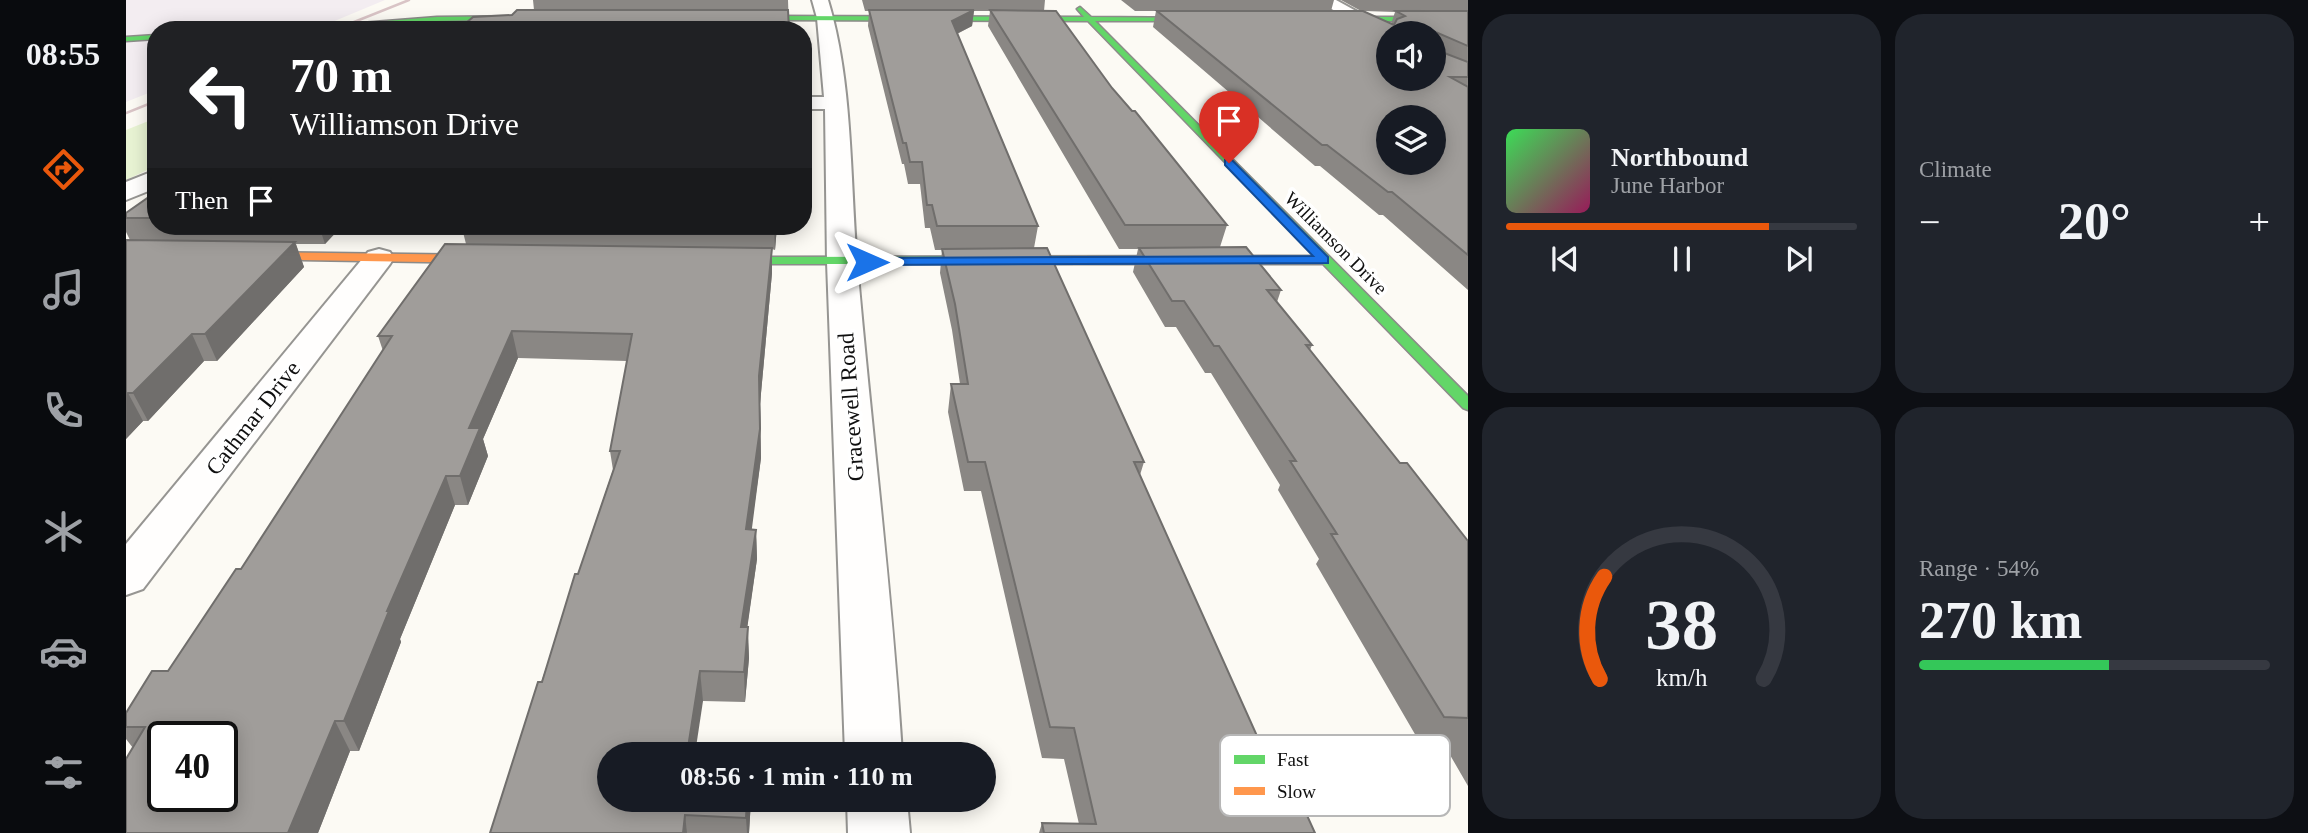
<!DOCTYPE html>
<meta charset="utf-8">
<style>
body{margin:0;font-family:"Times New Roman",serif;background:#20242c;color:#f1f3f6;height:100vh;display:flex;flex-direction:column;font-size:26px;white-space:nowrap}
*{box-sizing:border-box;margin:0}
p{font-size:23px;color:#9ea1a6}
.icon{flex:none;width:38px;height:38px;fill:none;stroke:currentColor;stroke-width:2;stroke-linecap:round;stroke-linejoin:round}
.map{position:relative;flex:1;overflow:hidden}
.sheet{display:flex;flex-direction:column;gap:14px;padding:14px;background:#0d0f14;width:840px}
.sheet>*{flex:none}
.banner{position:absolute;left:21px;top:21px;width:665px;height:214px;border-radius:28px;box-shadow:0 4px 18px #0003;background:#202124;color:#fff;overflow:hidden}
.buttons{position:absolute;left:1250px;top:21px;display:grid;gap:14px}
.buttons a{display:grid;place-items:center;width:70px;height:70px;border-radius:50%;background:#171b24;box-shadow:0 4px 18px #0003;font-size:35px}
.speed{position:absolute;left:21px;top:721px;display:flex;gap:14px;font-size:35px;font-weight:700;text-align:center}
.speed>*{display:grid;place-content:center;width:91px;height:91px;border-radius:50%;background:#171b24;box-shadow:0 4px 18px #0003;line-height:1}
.speed .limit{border:4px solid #111;border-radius:10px;background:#fff;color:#111}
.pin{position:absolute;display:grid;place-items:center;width:60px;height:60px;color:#fff;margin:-72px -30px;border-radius:50% 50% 50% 0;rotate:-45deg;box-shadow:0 0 7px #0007}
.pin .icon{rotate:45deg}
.me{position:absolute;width:77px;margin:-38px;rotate:90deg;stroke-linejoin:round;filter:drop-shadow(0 0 5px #0008)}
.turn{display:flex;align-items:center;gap:24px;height:147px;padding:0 28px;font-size:32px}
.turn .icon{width:91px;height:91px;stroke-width:2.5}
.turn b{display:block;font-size:49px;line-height:60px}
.then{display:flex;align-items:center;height:66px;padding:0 28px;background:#0003;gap:14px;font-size:26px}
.big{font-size:52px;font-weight:600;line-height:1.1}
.sheet .widget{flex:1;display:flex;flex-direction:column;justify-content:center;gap:10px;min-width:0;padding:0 24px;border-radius:28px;background:#20242c}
.sheet .dial{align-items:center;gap:0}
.dial svg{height:182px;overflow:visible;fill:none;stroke:#363941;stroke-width:7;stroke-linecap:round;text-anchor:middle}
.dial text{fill:#f1f3f6;stroke:none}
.song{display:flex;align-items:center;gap:21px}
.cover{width:84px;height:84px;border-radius:10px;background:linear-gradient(135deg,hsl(130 70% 55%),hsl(330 70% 35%))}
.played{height:7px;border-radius:4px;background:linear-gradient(90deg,#ea580c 75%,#363941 75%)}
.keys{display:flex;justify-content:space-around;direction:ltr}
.heat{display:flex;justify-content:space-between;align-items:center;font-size:38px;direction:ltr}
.charge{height:10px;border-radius:5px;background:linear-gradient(90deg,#34c759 54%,#363941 0)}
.sheet .tiles{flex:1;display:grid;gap:14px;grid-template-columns:repeat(2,1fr)}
.trip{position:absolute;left:471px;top:742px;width:399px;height:70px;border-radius:35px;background:#171b24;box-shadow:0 4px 18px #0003;font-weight:600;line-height:70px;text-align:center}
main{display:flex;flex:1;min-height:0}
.tab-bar{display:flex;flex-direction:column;width:126px;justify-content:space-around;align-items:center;background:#090b0e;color:#9ea1a6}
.tab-bar .icon{width:49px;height:49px}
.tab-bar .active{color:#ea580c}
.tab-bar b{font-size:32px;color:#f1f3f6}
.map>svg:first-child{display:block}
</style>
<main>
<nav class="tab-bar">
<b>08:55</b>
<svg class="icon active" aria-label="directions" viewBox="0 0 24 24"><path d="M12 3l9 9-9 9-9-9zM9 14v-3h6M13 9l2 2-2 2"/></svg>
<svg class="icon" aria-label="music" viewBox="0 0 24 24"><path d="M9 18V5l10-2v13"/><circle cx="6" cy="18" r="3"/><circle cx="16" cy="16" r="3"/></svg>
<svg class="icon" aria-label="phone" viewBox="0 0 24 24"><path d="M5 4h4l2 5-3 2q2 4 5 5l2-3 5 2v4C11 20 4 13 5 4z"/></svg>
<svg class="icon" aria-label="climate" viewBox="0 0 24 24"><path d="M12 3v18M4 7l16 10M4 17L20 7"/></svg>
<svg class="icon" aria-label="car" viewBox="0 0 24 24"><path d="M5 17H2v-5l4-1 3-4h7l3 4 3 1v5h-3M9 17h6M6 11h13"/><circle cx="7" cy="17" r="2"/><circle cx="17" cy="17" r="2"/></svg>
<svg class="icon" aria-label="filters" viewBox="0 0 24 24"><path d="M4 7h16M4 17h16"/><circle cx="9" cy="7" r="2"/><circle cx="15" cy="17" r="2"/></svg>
</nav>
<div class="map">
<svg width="1342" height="833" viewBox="0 0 1342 833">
<rect width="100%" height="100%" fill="#fcfaf4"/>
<!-- industrial -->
<polygon fill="#f3edf1" points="0,0 259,0 187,30 30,30 30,90 0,102"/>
<!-- green -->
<polygon fill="#e8f3d3" points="30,118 30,166 0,180 0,130"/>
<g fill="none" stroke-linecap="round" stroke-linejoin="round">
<!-- street casing -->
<g stroke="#969592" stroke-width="4">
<g id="street">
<path d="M686,0H702C727,82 724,178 731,263C745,427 766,590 776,754H719L701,262L699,109H677V97H698L691,18Z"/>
<polygon points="1190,0 1210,0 1270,33 1262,33 1262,39 1256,38"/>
<polygon points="30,170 30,188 0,200 0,182"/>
<polygon points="253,249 264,252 268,258 264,264 17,589 0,595 0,544 242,252"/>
<polygon points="721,800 781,800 784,833 722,833"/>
</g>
</g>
<!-- fast casing -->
<g stroke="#8c8b89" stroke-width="3">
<g id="fast">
<polygon points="954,7 965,17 1083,18 1081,21 969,21 1342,396 1342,410 1337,408 1197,264 590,264 588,261 594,257 1190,256 962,21 609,20 606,18 609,16 958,17 951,9"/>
<polygon points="398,16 400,19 311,21 183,30 146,30 311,17"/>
<polygon points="1342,17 1342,21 1204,21 1201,19 1204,17"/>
<polygon points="30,35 30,39 0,41 0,37"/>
</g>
</g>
<!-- slow casing -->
<g stroke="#8c8b89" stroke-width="3">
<polygon id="slow" points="121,252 359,255 365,259 359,263 117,259 115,256"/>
</g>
<!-- street -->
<use href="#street" fill="#fffefd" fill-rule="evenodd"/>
<!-- fast -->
<use href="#fast" fill="#63d668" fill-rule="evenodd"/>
<!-- slow -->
<use href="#slow" fill="#ff974d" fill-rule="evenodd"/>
<!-- rail -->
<g stroke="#d9c4c6" stroke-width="2.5">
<polyline points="208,30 283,0"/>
<polyline points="0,113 30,101"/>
</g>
</g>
<!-- wall -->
<g fill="#8a8784" fill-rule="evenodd">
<polygon points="407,0 662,0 663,30 386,15 408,10"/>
<polygon points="736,0 919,0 918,11 986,88 1101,225 1094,247 1155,290 1151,302 1186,345 1184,350 1274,463 1342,541 1342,786 1320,748 1297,748 1190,564 1193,559 1152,490 1154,485 1085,373 1079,373 1050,327 1039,327 1007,272 1012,249 993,249 862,26 864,11 848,11 846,26 831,34 912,226 908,248 1018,462 1014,475 1140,756 1189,833 913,833 916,823 953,824 938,759 916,758 855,491 838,491 822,412 825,384 834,384 826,330 814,273 816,250 809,250 804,228 799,228 794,184 782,184 778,164 776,164 742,26 743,11 739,11"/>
<path d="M995,0H1208L1205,11H1235L1215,0H1342V290L1257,215H1253L1194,166H1189L1027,27L1030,11H1009ZM1238,11L1269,12L1265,24Z"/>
<polygon points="30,192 30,226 651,226 649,250 646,249 646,273 634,404 635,458 625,529 630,530 631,559 621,627 623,658 619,702 577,701 483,754 625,800 623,833 364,833 487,470 484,451 501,361 392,358 357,439 362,456 342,505 329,505 274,639 275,642 233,751 224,751 192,833 0,833 7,748 0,739 0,713 42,671 115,569 257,351 252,336 340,244 336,228 215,227 199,244 170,244 178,267 91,361 78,361 22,421 17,421 0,439 0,240 4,240 0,232 0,213"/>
</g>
<!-- shaded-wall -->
<g fill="#706e6c">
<polygon points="848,10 846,26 824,37 826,21"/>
<polygon points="193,226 215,226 215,227 199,244"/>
<polygon points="648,226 651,226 649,250"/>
<polygon points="169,242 178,267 91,361 79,334"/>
<polygon points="646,248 646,273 634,404 635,458 622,559 620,529 633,376"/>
<polygon points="386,331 392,358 357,439 362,456 342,505 334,476 343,428"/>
<polygon points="66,334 78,361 22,421 7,393"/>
<polygon points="2,393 17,421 0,439 0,395"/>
<polygon points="320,476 329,505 274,639 275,642 233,751 218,721 261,611"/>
<polygon points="630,530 631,559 617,658 615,627"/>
<polygon points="622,627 623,658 619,702 618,672"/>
<polygon points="574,671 577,701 569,754 561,754"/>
<polygon points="209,721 224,751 192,833 162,833"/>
<polygon points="621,800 625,800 623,833 621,833 620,818"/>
<polygon points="559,815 561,833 557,833"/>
</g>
<!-- building -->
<g fill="#a09d9a" stroke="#706e6c" stroke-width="2" fill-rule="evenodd">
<polygon points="391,10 662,10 663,30 332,30 347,17 386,15"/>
<polygon points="743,10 848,10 826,21 912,226 811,226 806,205 801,205 796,162 784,162 780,143 777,143"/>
<polygon points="864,10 930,11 986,88 1006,111 1009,111 1101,225 999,225"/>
<path d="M1031,11H1237L1268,25L1271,19L1279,16L1270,11H1342V46L1312,33L1313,51L1342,62V77H1324L1342,87V255L1266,192H1262L1201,145H1196ZM1262,33H1307V79H1262ZM1262,117H1307V163H1262Z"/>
<polygon points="30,192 30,218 0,218 0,213"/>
<polygon points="0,240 169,242 79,334 66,334 7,393 2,393 0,395"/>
<path d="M319,244L646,248L633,376L634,429L620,529L630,530L615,627H622L618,672L574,671L561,754H483V800H621L620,818L559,815L557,833H364L412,682H416L449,574H452L494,451H484L506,334L386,331L343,428H354L334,476H320L261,611H263L218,721H209L162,833H0V759L19,727H0V713L26,671H42L110,569H115L266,336H252ZM37,737H96V796H37Z"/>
<polygon points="1120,247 1155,290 1141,290 1186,345 1180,345 1274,463 1281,463 1342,541 1342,718 1318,717 1205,534 1211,534 1164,461 1170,461 1093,346 1088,346 1058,301 1046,301 1013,248"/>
<polygon points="921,248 1018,462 1008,462 1140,756 1154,756 1189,833 918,833 916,823 970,824 948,728 924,727 859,462 842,462 825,384 842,384 829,304 816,249"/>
</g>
<!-- route -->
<polygon fill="#1a73e8" stroke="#114b97" stroke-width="2" points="1099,160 1106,160 1202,257 1202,263 741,265 735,262 741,258 1187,256 1099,165"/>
<g text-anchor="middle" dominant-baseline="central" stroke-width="7" stroke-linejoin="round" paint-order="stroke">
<!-- far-street labels -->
<g font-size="19" fill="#0f0f0f" stroke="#fff">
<text transform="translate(1210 243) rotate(45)">Williamson Drive</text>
</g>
<!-- street labels -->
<g font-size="23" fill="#0f0f0f" stroke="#fff">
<text transform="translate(725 407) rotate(-94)">Gracewell Road</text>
<text transform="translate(127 418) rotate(-52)">Cathmar Drive</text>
</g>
</g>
<!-- legend -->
<rect x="1094" y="735" width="230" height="81" rx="10" fill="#fff" stroke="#b7b7b7" stroke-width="2"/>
<rect x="1108" y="755" width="31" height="9" fill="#63d668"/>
<rect x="1108" y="787" width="31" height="8" fill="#ff974d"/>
<g font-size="19" fill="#0f0f0f">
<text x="1151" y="766">Fast</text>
<text x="1151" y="798">Slow</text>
</g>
</svg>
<div class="buttons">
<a><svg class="icon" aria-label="sound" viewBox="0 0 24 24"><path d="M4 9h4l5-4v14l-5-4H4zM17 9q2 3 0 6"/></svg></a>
<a><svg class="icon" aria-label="layers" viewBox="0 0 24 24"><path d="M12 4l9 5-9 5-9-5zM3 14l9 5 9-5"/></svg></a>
</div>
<div class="speed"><div class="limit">40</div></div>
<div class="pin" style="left:1103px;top:163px;background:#d93025"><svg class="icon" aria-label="arrive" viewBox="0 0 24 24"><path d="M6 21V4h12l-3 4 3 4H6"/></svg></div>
<svg class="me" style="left:741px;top:262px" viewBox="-20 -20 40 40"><path d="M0-17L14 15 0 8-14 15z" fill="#1a73e8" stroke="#fff" stroke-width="4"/></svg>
<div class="trip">08:56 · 1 min · 110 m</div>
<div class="banner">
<div class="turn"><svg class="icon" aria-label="left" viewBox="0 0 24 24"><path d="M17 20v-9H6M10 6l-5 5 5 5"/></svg><div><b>70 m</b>Williamson Drive</div></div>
<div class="then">Then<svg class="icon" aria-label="arrive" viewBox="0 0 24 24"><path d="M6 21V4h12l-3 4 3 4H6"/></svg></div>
</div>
</div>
<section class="sheet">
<div class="tiles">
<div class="widget">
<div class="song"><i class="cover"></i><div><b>Northbound</b><p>June Harbor</p></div></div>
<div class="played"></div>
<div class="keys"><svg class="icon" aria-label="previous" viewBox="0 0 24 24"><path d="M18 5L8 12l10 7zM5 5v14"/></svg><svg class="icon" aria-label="pause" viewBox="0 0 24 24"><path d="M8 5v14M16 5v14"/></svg><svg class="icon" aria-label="next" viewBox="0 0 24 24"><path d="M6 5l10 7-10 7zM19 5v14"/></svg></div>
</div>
<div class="widget"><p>Climate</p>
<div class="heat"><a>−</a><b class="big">20°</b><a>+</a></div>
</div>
<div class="widget dial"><svg viewBox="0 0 100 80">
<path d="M14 69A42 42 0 1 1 86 69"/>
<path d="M14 69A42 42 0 0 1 16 24" stroke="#ea580c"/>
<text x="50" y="56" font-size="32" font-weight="700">38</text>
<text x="50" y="72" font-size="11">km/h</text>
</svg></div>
<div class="widget"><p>Range · 54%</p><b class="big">270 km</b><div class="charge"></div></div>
</div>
</section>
</main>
